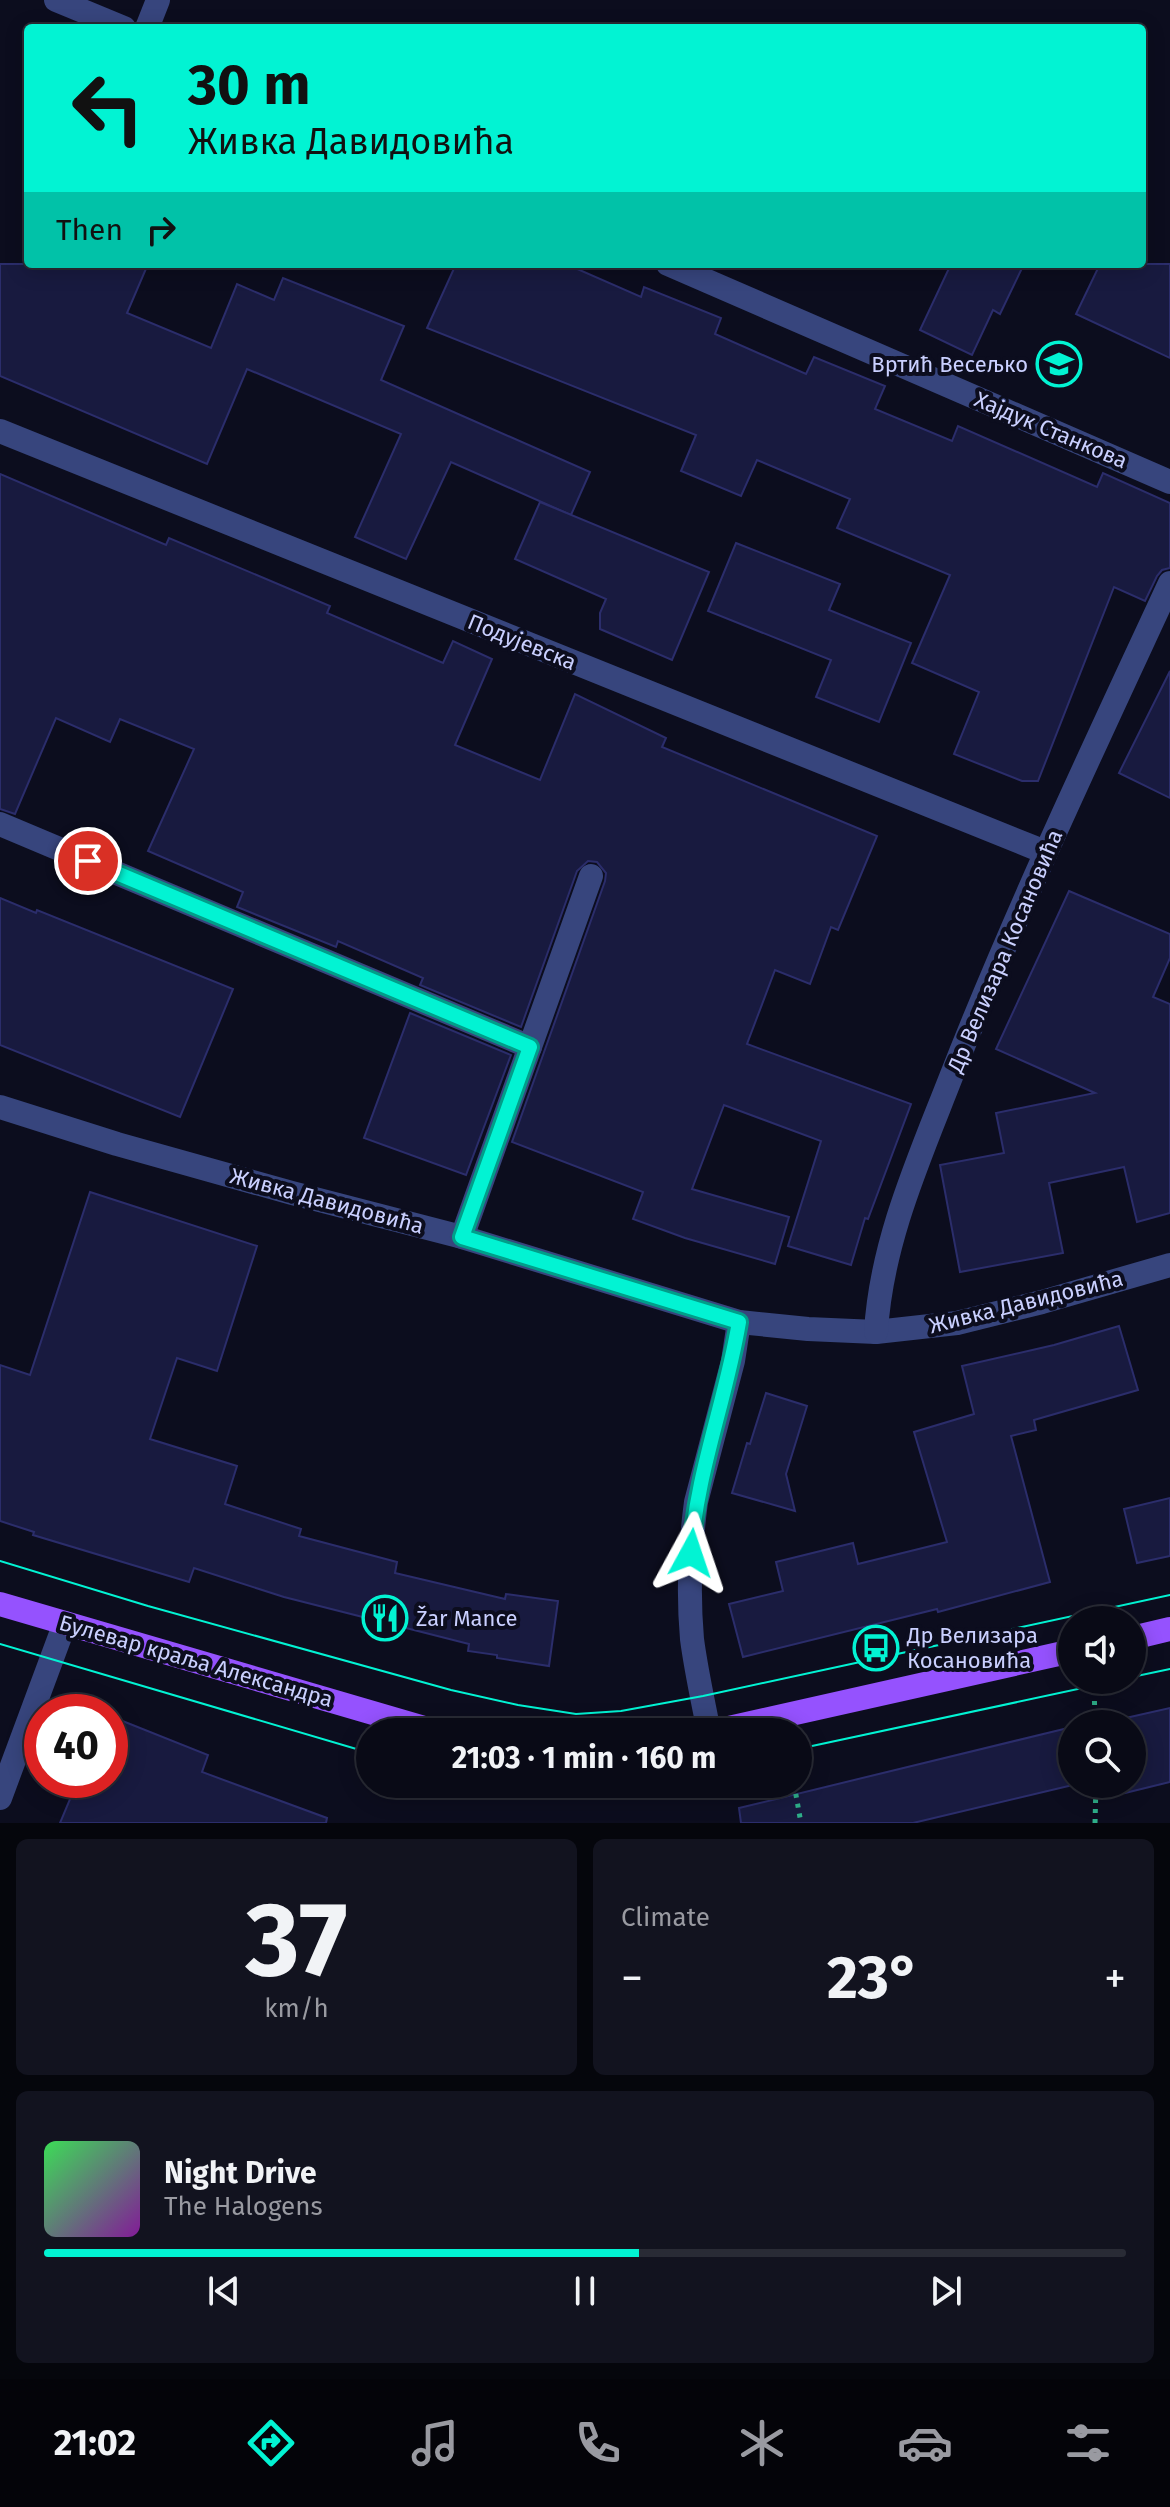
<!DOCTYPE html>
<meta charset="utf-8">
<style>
body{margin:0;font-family:"Fira Sans",sans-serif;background:#12131f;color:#f1f3f6;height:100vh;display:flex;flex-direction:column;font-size:30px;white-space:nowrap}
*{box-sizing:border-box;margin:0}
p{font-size:26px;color:#999aa1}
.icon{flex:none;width:44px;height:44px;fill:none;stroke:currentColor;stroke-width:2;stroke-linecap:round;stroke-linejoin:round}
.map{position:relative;height:1823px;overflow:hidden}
.details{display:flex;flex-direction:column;gap:16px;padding:16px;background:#05060c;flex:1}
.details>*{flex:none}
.top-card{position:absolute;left:24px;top:24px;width:1122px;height:244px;border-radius:8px;box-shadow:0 4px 20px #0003,0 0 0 2px #292b35;background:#02f3d3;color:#111;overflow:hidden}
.tools{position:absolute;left:1058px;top:1606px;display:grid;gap:16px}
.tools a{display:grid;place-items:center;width:88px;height:88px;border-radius:50%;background:#090a16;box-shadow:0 4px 20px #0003,0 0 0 2px #292b35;font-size:40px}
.speed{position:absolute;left:24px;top:1694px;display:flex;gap:16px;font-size:40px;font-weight:700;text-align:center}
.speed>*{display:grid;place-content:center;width:104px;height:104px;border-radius:50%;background:#090a16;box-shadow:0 4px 20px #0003,0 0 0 2px #292b35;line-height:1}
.speed .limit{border:12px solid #d22;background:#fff;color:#111}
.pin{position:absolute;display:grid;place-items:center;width:68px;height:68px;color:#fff;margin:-34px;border:4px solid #fff;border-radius:50%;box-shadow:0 2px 8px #0007}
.me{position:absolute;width:88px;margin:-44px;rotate:5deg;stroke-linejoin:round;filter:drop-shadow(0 0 6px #0008)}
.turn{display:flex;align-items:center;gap:28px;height:168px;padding:0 32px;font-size:36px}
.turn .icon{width:104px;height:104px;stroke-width:2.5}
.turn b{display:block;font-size:56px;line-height:68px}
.then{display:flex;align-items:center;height:76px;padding:0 32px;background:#0003;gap:16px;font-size:30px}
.big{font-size:60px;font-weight:700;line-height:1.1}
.details .widget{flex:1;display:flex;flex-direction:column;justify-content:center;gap:12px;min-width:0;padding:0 28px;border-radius:12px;background:#12131f}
.details .dial{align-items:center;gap:0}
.dial b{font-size:104px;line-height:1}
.song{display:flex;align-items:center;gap:24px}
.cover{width:96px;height:96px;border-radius:12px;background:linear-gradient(135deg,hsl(130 70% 55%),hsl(290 70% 35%))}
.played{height:8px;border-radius:4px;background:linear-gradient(90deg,#02f3d3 55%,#292b35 55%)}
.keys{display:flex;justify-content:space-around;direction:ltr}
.heat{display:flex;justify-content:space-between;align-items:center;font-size:44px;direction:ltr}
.details .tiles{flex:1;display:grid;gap:16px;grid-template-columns:1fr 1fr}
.widget:last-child{grid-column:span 2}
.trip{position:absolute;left:356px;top:1718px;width:456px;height:80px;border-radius:40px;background:#090a16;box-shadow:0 4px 20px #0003,0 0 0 2px #292b35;font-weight:700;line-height:80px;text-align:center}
.dock{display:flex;height:128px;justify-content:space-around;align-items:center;background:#040409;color:#999aa1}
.dock .icon{width:56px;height:56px}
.dock .on{color:#02f3d3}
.dock b{font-size:36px;color:#f1f3f6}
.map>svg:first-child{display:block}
</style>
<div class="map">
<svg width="1170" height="1823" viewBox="0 0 1170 1823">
<rect width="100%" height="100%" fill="#0c0d1e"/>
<!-- building -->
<g fill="#181a3f" stroke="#2b2d6b" stroke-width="2">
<polygon points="0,264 148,264 127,313 211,348 237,284 274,300 283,278 404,326 381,380 590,472 571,515 451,462 406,559 355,537 401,434 247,369 207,464 0,376"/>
<polygon points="456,264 566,264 641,297 644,287 721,318 715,334 806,374 814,357 885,386 875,409 952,441 958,426 1097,487 1103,473 1170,503 1170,568 1162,570 1157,576 1145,601 1114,587 1038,781 1022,781 954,754 979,692 912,663 950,575 837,528 850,499 757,460 741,496 681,471 696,435 427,328"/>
<polygon points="951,264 1024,264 1000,314 993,310 972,355 920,330"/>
<polygon points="1100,264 1170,264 1170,358 1076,314"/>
<polygon points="0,474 166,545 169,538 330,606 327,613 443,663 453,641 492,659 455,745 540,780 575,694 666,738 662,747 877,836 838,930 831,927 810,984 775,970 747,1044 911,1104 868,1219 865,1218 851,1265 788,1246 821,1141 724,1105 692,1189 789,1217 775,1264 685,1238 633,1219 643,1192 512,1142 605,881 606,873 597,862 588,861 577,871 521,1027 420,985 423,978 338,941 336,947 237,907 243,892 148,851 194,749 120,719 110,742 56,718 15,814 0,809"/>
<polygon points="540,502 709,572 672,660 600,629 600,613 606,599 515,559"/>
<polygon points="736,543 840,584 829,610 911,643 879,722 816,697 831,660 708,611"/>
<polygon points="1170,671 1170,798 1119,773"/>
<polygon points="1069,891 1170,934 1170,958 1153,997 1170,1004 1170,1213 1137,1222 1124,1167 1049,1183 1063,1253 960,1272 940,1165 1004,1153 996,1113 1095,1093 996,1049"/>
<polygon points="0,898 36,913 37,910 233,989 180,1117 0,1045"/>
<polygon points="410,1013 511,1055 466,1175 364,1138"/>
<polygon points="90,1192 257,1246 217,1371 177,1358 150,1439 237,1466 225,1504 301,1529 299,1536 397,1562 395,1573 505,1599 506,1594 558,1601 549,1666 497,1658 497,1655 468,1651 469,1644 284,1597 194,1568 189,1582 33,1535 34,1532 0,1521 0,1365 30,1375"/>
<polygon points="1119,1326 1138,1390 1034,1420 1036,1430 1011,1436 1050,1582 938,1612 937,1609 743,1657 729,1604 783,1591 776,1562 853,1543 858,1564 947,1542 914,1432 974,1414 962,1366 1054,1345"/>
<polygon points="766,1393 807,1406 786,1474 795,1511 732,1493 747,1443 750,1444"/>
<polygon points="1170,1498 1170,1556 1137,1563 1124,1509"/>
<polygon points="1170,1708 1170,1782 1125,1793 1123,1784 1132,1784 1132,1724 1099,1724"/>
<polygon points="110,1716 208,1755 202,1772 327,1818 326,1823 60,1823 78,1780 110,1780"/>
<polygon points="1072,1727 1072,1784 1077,1784 913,1823 741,1823 739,1808"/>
</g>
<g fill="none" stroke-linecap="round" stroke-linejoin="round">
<!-- path -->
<g stroke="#2eaf89" stroke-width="5" stroke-dasharray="4 6" stroke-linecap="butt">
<polyline points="1094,1681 1095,1724"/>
<polyline points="794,1784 801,1823"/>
<polyline points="1095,1823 1096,1784"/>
</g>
<!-- minor -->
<g stroke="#37457d" stroke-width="24">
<polyline points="56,0 124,28"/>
<polyline points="147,28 158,0"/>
<polyline points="668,264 1170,482"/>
<polyline points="0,431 1045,852"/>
<polyline points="0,824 530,1047"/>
<polyline points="0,1107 117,1144 292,1193 462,1237 739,1322 808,1329 876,1332 957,1323 1042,1302 1170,1265"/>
<polyline points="462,1237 591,876"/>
<path d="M876,1332C881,1243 919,1159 951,1077C1017,909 1094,747 1170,583"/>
<path d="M709,1732C703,1701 696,1670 692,1639C688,1594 690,1547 696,1502L733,1361L739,1322"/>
<polyline points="0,1798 65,1623"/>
</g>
<!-- major -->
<g stroke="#9552fe" stroke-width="24">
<polyline points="0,1604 438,1732"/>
<polyline points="1132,1638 1170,1629"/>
<polyline points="711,1732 1072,1651"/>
</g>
<!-- tram -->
<g stroke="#02f3d3" stroke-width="2">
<polyline points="0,1561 148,1606 451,1690 518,1705 576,1714 621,1711 703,1696 1170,1595"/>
<polyline points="0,1644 370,1753"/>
<polyline points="1132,1677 1170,1669"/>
<polyline points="798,1749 1120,1680"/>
<polyline points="478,1784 559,1790 644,1784"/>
</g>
</g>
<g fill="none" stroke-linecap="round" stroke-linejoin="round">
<!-- route casing -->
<g stroke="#019e89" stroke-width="20">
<path id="route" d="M88,861L530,1047L462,1237L739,1322C726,1400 696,1474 691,1553"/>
</g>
<!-- route -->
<use href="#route" stroke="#02f3d3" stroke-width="14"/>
</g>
<!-- icons -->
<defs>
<g id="school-ring" transform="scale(2.3)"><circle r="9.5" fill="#0c0d1e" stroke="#02f3d3" stroke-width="1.5"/><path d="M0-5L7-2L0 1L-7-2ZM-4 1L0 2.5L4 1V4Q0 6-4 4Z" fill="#02f3d3"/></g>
<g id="restaurant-ring" transform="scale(2.3)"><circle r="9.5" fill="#0c0d1e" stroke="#02f3d3" stroke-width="1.5"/><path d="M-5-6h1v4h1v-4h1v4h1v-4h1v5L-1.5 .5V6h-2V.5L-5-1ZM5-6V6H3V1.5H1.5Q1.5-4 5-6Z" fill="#02f3d3"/></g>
<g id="bus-ring" transform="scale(2.3)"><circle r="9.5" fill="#0c0d1e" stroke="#02f3d3" stroke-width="1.5"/><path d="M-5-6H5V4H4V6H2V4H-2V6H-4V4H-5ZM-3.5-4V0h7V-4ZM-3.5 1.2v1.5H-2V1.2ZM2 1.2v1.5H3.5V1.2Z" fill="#02f3d3"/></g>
</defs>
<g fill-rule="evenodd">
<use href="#school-ring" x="1059" y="364"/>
<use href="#restaurant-ring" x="385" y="1618"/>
<use href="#bus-ring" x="876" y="1648"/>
</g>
<g text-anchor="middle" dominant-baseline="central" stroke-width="8" stroke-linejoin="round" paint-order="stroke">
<!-- poi labels -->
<g font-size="22" fill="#cad0ff" stroke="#0c0d1e" text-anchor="start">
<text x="1028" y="364" text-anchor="end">Вртић Весељко</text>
<text x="416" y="1618">Žar Mance</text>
<text x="907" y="1635">Др Велизара<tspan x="907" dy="25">Косановића</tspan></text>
</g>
<!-- street labels -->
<g font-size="22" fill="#cad0ff" stroke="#0c0d1e">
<text transform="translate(1051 430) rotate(23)">Хајдук Станкова</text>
<text transform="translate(522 642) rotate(22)">Подујевска</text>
<text transform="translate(1005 951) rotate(-67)">Др Велизара Косановића</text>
<text transform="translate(327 1201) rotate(15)">Живка Давидовића</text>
<text transform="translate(1026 1302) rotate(-14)">Живка Давидовића</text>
<text transform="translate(196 1661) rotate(16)">Булевар краља Александра</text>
</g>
</g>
</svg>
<div class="tools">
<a><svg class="icon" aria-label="sound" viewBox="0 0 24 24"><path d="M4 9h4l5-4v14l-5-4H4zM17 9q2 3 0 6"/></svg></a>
<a><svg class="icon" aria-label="search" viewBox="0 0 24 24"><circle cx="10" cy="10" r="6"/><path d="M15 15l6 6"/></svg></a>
</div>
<div class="speed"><div class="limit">40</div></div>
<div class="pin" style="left:88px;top:861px;background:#d93025"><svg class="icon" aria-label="arrive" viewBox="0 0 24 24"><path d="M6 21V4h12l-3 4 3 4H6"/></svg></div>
<svg class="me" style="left:691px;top:1553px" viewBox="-20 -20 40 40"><path d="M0-17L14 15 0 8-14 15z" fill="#02f3d3" stroke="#fff" stroke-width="4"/></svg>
<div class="trip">21:03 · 1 min · 160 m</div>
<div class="top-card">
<div class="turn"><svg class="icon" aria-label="left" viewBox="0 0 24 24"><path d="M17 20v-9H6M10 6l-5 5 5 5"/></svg><div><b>30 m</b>Живка Давидовића</div></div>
<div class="then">Then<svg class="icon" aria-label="right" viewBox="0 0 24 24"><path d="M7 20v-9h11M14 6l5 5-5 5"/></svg></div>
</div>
</div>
<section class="details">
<div class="tiles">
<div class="widget dial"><b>37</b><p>km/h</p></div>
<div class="widget"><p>Climate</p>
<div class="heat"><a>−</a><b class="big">23°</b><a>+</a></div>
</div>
<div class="widget">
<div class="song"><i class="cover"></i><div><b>Night Drive</b><p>The Halogens</p></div></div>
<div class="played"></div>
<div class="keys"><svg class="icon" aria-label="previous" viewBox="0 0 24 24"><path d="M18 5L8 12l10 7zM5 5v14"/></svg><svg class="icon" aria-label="pause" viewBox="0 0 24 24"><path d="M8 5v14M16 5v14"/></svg><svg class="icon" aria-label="next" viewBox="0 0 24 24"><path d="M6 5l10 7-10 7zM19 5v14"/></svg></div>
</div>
</div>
</section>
<nav class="dock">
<b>21:02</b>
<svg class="icon on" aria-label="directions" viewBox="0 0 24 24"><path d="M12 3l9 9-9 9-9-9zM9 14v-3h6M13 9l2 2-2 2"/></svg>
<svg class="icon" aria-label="music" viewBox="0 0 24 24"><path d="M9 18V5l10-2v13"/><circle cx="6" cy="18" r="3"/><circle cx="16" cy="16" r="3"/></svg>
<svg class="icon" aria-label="phone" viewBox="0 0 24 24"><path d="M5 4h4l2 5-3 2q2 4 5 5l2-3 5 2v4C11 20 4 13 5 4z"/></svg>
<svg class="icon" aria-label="climate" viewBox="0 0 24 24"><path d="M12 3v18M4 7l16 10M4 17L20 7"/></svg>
<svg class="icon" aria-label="car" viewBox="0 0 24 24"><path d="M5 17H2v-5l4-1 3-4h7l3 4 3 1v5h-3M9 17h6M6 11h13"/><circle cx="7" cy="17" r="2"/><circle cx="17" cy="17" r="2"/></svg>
<svg class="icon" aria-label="filters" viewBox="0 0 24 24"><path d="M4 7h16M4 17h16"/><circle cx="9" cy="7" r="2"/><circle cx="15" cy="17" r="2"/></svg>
</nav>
